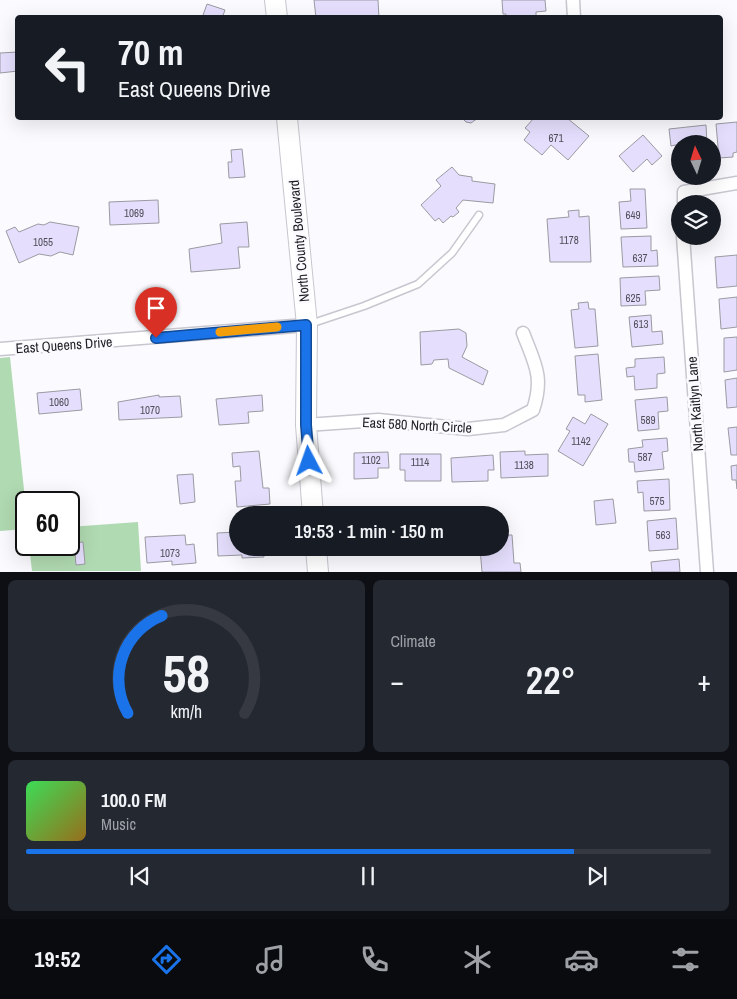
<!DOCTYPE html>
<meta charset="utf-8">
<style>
body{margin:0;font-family:"Archivo Narrow",sans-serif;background:#242831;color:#f1f3f6;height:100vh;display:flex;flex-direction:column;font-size:19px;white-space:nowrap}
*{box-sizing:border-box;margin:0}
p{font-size:16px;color:#9ea1a6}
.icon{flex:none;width:28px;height:28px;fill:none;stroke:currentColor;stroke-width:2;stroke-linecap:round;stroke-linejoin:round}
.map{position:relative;height:572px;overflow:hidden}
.panel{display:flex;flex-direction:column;gap:8px;padding:8px;background:#0d0f14;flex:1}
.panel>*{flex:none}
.banner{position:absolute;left:15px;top:15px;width:708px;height:105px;border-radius:5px;box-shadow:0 5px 20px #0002;background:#171b24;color:#f1f3f6;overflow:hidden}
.needle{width:32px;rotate:356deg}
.buttons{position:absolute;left:671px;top:135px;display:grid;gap:10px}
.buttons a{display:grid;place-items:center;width:50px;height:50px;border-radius:50%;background:#171b24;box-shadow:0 5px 20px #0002;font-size:25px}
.speed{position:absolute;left:15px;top:491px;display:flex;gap:10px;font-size:25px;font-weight:700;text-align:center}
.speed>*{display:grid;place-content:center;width:65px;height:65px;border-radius:50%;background:#171b24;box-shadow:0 5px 20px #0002;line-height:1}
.speed .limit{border:2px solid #111;border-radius:8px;background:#fff;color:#111}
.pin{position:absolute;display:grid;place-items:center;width:42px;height:42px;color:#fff;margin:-51px -21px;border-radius:50% 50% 50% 0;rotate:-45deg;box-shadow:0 0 5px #0007}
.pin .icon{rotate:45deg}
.me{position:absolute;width:55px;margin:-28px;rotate:356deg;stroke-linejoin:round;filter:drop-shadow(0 0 4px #0008)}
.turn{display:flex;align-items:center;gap:18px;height:105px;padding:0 20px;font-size:22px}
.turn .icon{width:65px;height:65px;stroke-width:2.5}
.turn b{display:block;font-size:35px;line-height:42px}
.big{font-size:38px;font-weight:600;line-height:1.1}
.panel .widget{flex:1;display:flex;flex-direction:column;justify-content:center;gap:8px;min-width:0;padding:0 18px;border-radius:8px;background:#242831}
.panel .dial{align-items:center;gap:0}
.dial svg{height:130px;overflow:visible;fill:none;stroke:#363941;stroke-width:7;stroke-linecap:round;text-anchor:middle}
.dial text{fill:#f1f3f6;stroke:none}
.song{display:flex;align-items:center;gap:15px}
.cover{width:60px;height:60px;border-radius:8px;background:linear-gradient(135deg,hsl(130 70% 55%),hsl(40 70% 35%))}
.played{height:5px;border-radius:2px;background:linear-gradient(90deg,#1a73e8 80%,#363941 80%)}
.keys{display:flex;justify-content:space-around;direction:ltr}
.heat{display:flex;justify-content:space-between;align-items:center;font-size:28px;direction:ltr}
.panel .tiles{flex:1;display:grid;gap:8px;grid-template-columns:1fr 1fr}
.widget:last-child{grid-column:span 2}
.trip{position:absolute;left:229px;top:506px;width:280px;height:50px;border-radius:25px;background:#171b24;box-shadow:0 5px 20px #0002;font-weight:600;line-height:50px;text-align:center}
.tabs{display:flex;height:80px;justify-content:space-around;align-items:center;background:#090b0e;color:#9ea1a6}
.tabs .icon{width:35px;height:35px}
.tabs .on{color:#1a73e8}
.tabs b{font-size:22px;color:#f1f3f6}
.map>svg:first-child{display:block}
</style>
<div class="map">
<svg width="737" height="572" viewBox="0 0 737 572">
<rect width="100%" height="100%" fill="#fbfafe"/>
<!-- green -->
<g fill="#b0dab1">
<polygon points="10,357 26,509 26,529 0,531 0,358"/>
<polygon points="138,522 141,571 32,571 29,545 69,545 69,527"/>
</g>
<!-- building -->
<g fill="#e5dffd" stroke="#9b9aa2">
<polygon points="314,0 378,0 379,18 316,18"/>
<polygon points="502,0 545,0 546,11 536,12 536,18 506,18 506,14 503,14"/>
<polygon points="207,4 225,10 222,18 202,18"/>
<polygon points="18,52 18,71 0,73 0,53"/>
<polygon points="462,118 478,118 471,123 466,122"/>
<polygon points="534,118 567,118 589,136 568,160 551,145 542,155 524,140 530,132 525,128"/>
<polygon points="737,122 737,152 733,153 733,157 719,158 716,124"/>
<polygon points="706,125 707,144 680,144 671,146 669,129"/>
<polygon points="643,135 662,156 652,165 647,159 633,172 619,156"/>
<polygon points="242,149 245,177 229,178 228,162 232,162 231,150"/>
<polygon points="452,167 459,175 472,177 472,181 495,184 493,203 463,200 456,208 459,212 453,217 451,216 443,223 439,218 435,221 421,205 441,186 436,180"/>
<polygon points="630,189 645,189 647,228 621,229 619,202 631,201"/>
<polygon points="158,200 159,223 110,225 109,202"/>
<polygon points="579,210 579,217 589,216 591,262 550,262 547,219 569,217 568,211"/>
<polygon points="50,222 79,227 73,255 60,252 51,256 39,254 19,263 6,231 15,227 19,232 38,224 44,225"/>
<polygon points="247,222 249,247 238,247 240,268 191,272 189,249 222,243 220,224"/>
<polygon points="651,236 651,251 657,250 658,266 623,267 621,237"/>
<polygon points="737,255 737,286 717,288 715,257"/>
<polygon points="659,276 660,290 645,291 646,305 621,306 620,278"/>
<polygon points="737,297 737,327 721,329 719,299"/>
<polygon points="588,302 589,309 595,309 598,346 575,348 571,310 579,309 578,303"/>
<polygon points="651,315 652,332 662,331 663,344 632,347 629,317"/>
<polygon points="459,329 466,333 467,346 462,357 488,371 483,385 449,368 448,359 434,360 432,364 421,365 420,332"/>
<polygon points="737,337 737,370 724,372 724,338"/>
<polygon points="598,354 602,400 585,402 585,395 578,395 575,356"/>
<polygon points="664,357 665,373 657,374 657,388 635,390 634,376 627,377 626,368 635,367 635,359"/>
<polygon points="737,378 737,407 727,408 725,380"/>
<polygon points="80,389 82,410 39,414 37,393"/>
<polygon points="159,395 159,397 180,396 182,417 119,420 118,402"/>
<polygon points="262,395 263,411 248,412 249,423 219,425 216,399"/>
<polygon points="667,397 668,411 658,412 659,429 638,431 635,400"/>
<polygon points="591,414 608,424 583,466 558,451 570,431 566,429 573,417 585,424"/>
<polygon points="737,427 737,455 731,455 728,428"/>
<polygon points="667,438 668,451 662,452 664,469 635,472 634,462 629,462 628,449 643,447 642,440"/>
<polygon points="259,451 263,488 269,488 270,504 237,507 235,481 241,481 240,466 233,467 232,453"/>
<polygon points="525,451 525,455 548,454 548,476 501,478 500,452"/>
<polygon points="388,452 389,468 378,468 378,478 354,479 354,453"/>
<polygon points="400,454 441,454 441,481 405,481 405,470 400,470"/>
<polygon points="493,455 494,470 488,470 488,481 452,482 451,458"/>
<polygon points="737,465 737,489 736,480 732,480 731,466"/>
<polygon points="193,474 195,502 180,504 177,475"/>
<polygon points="669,479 670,510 644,511 643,492 638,493 637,481"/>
<polygon points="613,499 616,523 596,525 594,501"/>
<polygon points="676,518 678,549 649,551 647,521"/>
<polygon points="238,532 238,548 263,548 264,557 242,558 242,555 218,556 217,533"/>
<polygon points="185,535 186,545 194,544 196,563 172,565 172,561 147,563 145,537"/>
<polygon points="500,535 512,535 514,563 520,563 521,572 482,572 480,548 500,548"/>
<polygon points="83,542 85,564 76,565 74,543"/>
<polygon points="679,559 680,572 652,572 651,562"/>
</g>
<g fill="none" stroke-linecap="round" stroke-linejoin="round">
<!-- service casing -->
<g stroke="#c8c6cf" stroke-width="9">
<polyline id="service" points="310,324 364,306 418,284 452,253 479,215"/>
</g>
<!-- minor casing -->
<g stroke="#c8c6cf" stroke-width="15">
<g id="minor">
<polyline points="573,0 574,18"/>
<polyline points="684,204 684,192 737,183"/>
<polyline points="683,236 707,572"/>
<polyline points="0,349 307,325"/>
<path d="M306,425L378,420L468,429L504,425L533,410C544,377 535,364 523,333"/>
</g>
</g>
<!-- primary casing -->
<g stroke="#c8c6cf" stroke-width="22">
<g id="primary">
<polyline points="275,0 277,18"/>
<polyline points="287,118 307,325 306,425 313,515"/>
<polyline points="316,548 318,572"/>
</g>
</g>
<!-- service -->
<use href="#service" stroke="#fff" stroke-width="6"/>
<!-- minor -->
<use href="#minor" stroke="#fff" stroke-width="12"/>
<!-- primary -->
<use href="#primary" stroke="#fff" stroke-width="20"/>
</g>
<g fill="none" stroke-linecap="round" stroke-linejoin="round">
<!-- route casing -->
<g stroke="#114b97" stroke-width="12">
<polyline id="route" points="156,338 306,325 306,425 309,461"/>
</g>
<!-- route -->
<use href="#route" stroke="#1a73e8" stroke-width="9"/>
<!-- slow -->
<polyline stroke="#f59e0b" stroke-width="9" points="220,332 277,327"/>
</g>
<g text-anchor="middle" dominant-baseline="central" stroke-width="5" stroke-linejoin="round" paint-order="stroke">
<!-- number labels -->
<g font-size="11" fill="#504e59">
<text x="556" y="138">671</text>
<text x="134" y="213">1069</text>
<text x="633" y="215">649</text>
<text x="569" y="240">1178</text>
<text x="43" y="242">1055</text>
<text x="640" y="258">637</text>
<text x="633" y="298">625</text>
<text x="641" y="324">613</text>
<text x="59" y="402">1060</text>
<text x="150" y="410">1070</text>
<text x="648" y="420">589</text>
<text x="581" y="441">1142</text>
<text x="645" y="457">587</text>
<text x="371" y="460">1102</text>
<text x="420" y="462">1114</text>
<text x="524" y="465">1138</text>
<text x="657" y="501">575</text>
<text x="663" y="535">563</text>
<text x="170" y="553">1073</text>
</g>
<!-- street labels -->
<g font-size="14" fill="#1f1e22" stroke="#fbfafe">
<text transform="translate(299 241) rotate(-95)">North County Boulevard</text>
<text transform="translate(64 345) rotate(-4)">East Queens Drive</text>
<text transform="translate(695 404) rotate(-94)">North Kaitlyn Lane</text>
<text transform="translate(417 425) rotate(3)">East 580 North Circle</text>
</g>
</g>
</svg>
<div class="buttons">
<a><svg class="needle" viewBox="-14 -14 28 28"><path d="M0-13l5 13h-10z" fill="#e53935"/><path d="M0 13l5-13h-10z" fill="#9ea1a6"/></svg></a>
<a><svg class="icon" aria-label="layers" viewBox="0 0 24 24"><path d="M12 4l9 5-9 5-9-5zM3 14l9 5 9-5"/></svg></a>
</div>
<div class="speed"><div class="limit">60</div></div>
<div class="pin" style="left:156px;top:338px;background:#d93025"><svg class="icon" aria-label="arrive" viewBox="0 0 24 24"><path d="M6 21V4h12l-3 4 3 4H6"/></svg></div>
<svg class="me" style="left:309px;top:461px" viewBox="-20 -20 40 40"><path d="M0-17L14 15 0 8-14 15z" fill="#1a73e8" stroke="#fff" stroke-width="4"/></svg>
<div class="trip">19:53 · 1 min · 150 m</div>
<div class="banner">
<div class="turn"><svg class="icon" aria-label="left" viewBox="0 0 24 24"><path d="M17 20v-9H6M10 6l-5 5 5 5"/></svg><div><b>70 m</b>East Queens Drive</div></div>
</div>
</div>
<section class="panel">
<div class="tiles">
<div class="widget dial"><svg viewBox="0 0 100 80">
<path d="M14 69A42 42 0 1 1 86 69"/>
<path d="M14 69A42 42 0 0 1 35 9" stroke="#1a73e8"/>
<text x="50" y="56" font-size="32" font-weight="700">58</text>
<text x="50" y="72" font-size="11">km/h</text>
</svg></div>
<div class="widget"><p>Climate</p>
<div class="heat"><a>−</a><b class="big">22°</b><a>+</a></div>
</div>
<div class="widget">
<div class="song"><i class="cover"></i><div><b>100.0 FM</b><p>Music</p></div></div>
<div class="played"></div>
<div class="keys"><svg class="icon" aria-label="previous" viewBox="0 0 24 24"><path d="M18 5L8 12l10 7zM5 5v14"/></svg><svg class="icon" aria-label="pause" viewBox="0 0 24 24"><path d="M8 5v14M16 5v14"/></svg><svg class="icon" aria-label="next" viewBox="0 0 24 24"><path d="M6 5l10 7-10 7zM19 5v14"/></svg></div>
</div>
</div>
</section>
<nav class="tabs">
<b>19:52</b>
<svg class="icon on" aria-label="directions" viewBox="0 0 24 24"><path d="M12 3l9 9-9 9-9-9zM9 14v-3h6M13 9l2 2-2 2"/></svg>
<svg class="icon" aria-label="music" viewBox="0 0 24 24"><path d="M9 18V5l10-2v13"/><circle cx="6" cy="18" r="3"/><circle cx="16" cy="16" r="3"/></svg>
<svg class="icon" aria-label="phone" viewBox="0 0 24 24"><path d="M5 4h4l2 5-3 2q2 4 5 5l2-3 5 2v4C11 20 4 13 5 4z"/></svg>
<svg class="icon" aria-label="climate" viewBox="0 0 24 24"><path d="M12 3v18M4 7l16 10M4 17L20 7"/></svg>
<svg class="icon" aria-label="car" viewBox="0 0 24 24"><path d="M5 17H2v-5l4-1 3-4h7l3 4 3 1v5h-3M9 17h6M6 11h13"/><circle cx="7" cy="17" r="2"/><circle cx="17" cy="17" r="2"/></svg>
<svg class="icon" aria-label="filters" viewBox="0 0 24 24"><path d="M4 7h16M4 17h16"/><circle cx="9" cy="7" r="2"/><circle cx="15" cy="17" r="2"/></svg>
</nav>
